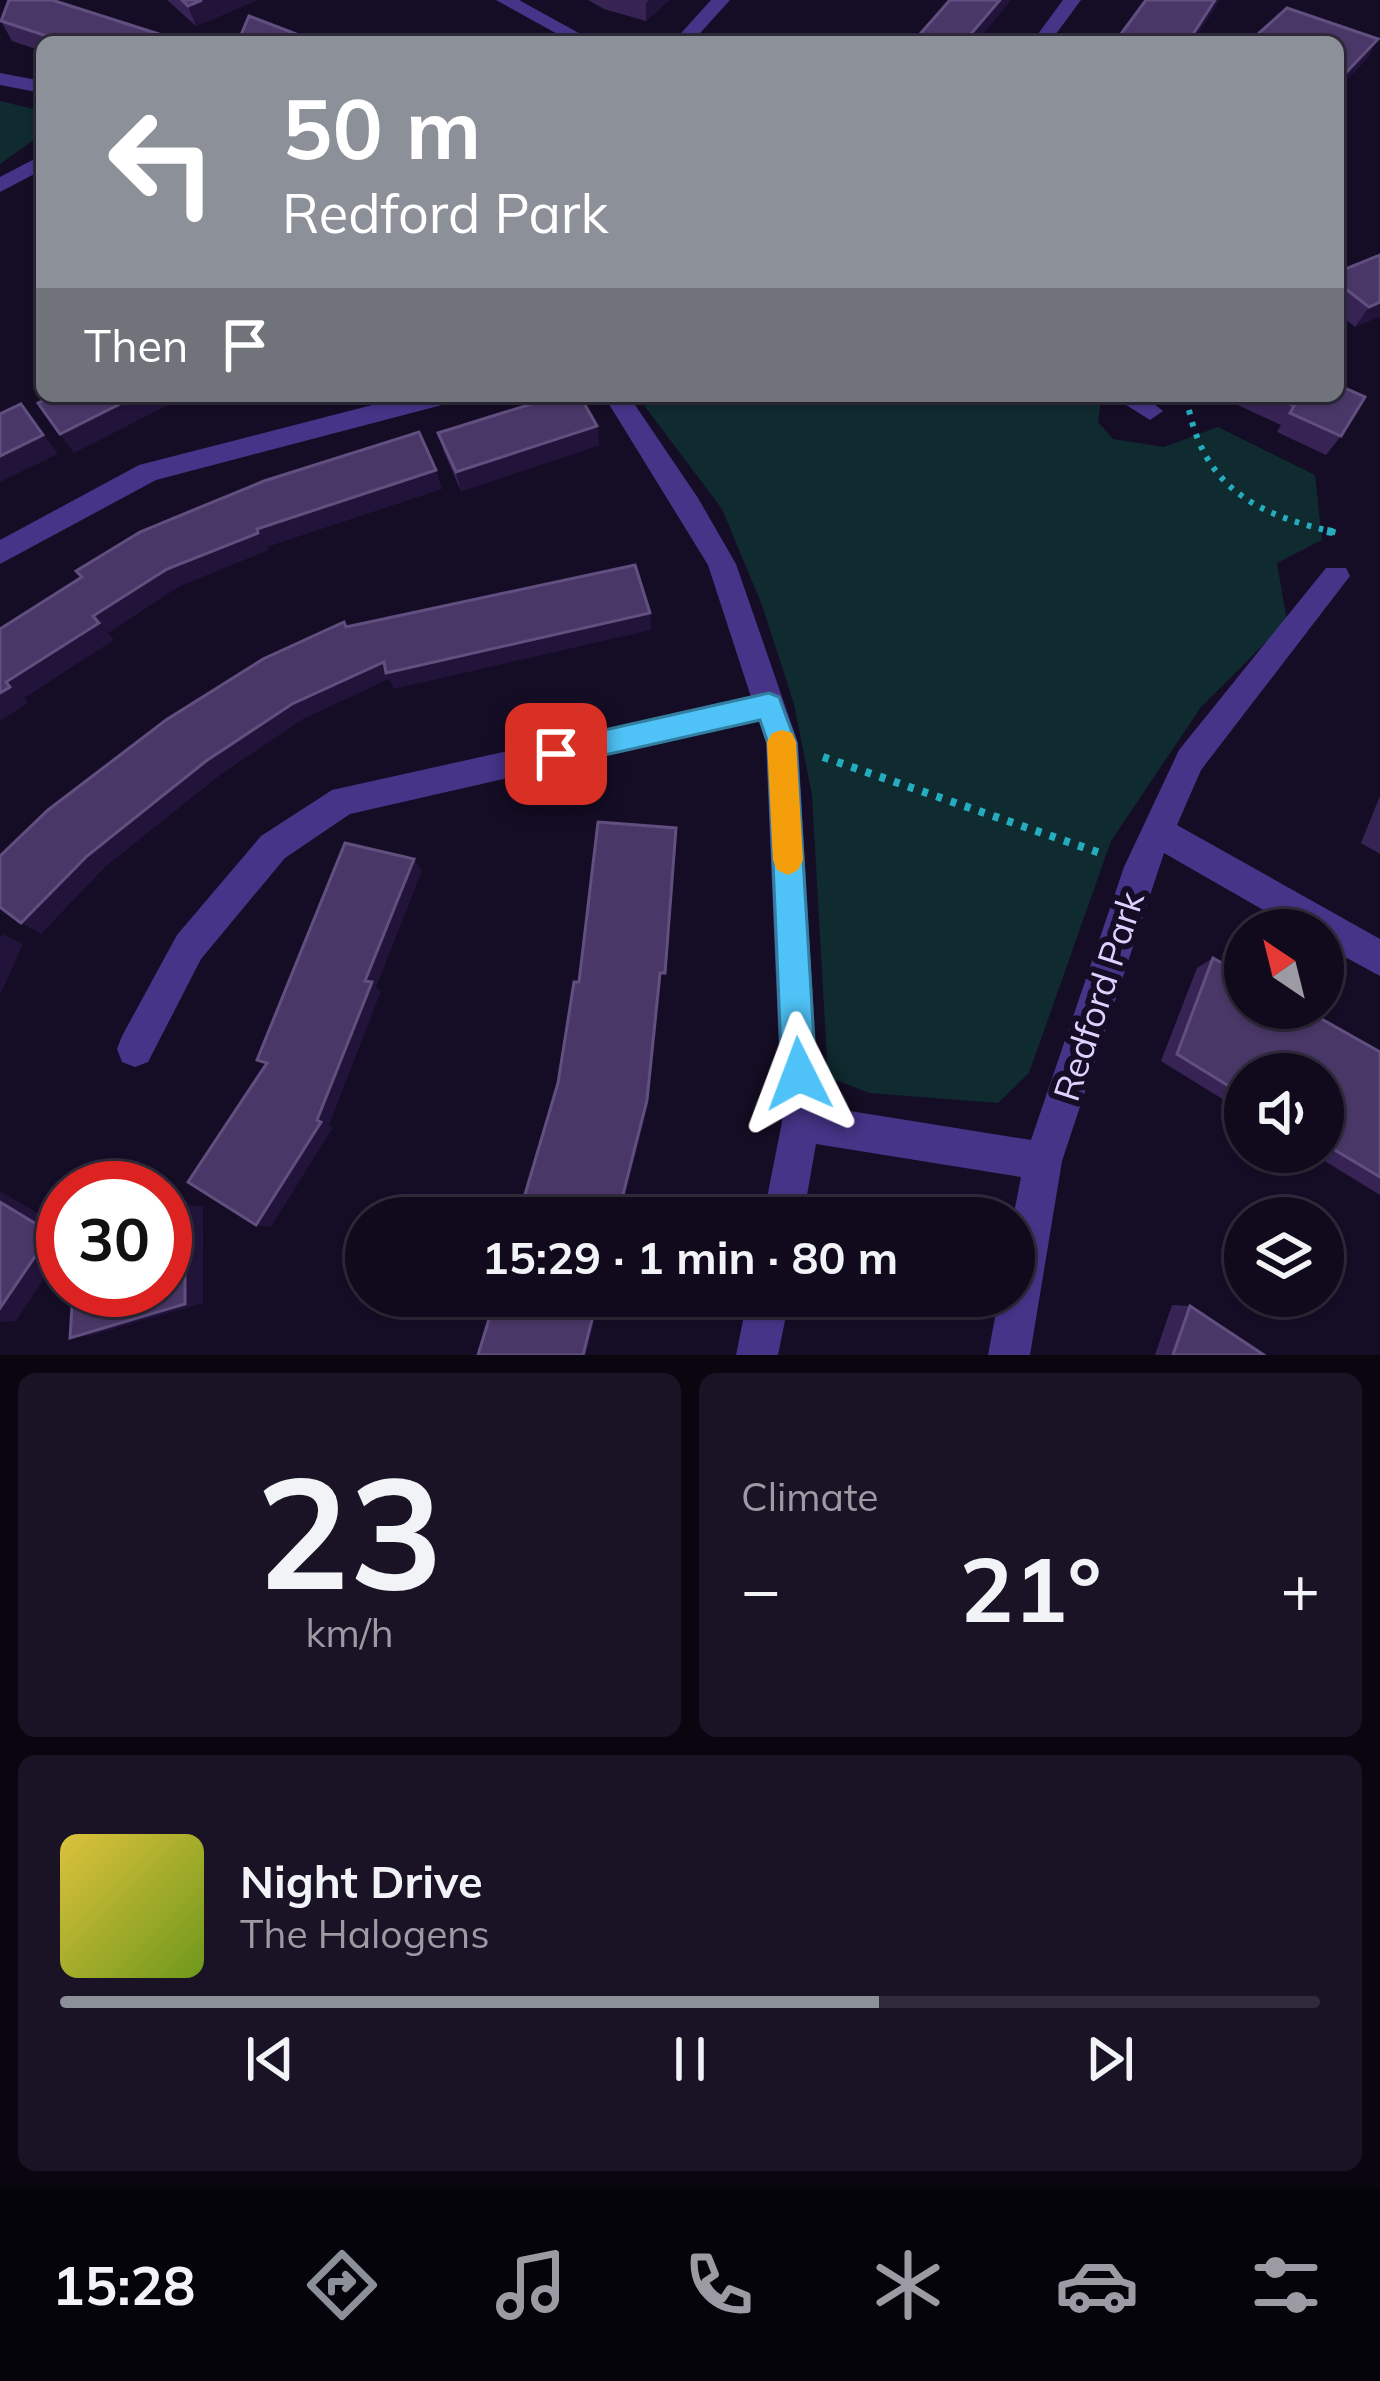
<!DOCTYPE html>
<meta charset="utf-8">
<style>
body{margin:0;font-family:Mulish,sans-serif;background:#191325;color:#f1f3f6;height:100vh;display:flex;flex-direction:column;font-size:45px;white-space:nowrap}
*{box-sizing:border-box;margin:0}
p{font-size:39px;color:#9c9aa3}
.icon{flex:none;width:66px;height:66px;fill:none;stroke:currentColor;stroke-width:2;stroke-linecap:round;stroke-linejoin:round}
.map{position:relative;height:1355px;overflow:hidden}
.drawer{display:flex;flex-direction:column;gap:18px;padding:18px;background:#09060f;flex:1}
.drawer>*{flex:none}
.banner{position:absolute;left:36px;top:36px;width:1308px;height:366px;border-radius:18px;box-shadow:0 3px 9px #0004,0 0 0 3px #302b3b;background:#8c9099;color:#fff;overflow:hidden}
.needle{width:78px;rotate:325deg}
.controls{position:absolute;left:1224px;top:909px;display:grid;gap:24px}
.controls a{display:grid;place-items:center;width:120px;height:120px;border-radius:50%;background:#100a1c;box-shadow:0 3px 9px #0004,0 0 0 3px #302b3b;font-size:60px}
.speed{position:absolute;left:36px;top:1161px;display:flex;gap:24px;font-size:60px;font-weight:700;text-align:center}
.speed>*{display:grid;place-content:center;width:156px;height:156px;border-radius:50%;background:#100a1c;box-shadow:0 3px 9px #0004,0 0 0 3px #302b3b;line-height:1}
.speed .limit{border:18px solid #d22;background:#fff;color:#111}
.pin{position:absolute;display:grid;place-items:center;width:102px;height:102px;color:#fff;margin:-51px;border-radius:24px;box-shadow:0 6px 18px #0006}
.me{position:absolute;width:132px;margin:-66px;rotate:357deg;stroke-linejoin:round;filter:drop-shadow(0 0 9px #0008)}
.turn{display:flex;align-items:center;gap:42px;height:252px;padding:0 48px;font-size:54px}
.turn .icon{width:156px;height:156px;stroke-width:2.5}
.turn b{display:block;font-size:84px;line-height:102px}
.then{display:flex;align-items:center;height:114px;padding:0 48px;background:#0003;gap:24px;font-size:45px}
.big{font-size:90px;font-weight:700;line-height:1.1}
.drawer .tile{flex:1;display:flex;flex-direction:column;justify-content:center;gap:18px;min-width:0;padding:0 42px;border-radius:18px;background:#191325}
.drawer .dial{align-items:center;gap:0}
.dial b{font-size:156px;line-height:1}
.song{display:flex;align-items:center;gap:36px}
.cover{width:144px;height:144px;border-radius:18px;background:linear-gradient(135deg,hsl(50 70% 55%),hsl(80 70% 35%))}
.played{height:12px;border-radius:6px;background:linear-gradient(90deg,#8c9099 65%,#302b3b 65%)}
.keys{display:flex;justify-content:space-around;direction:ltr}
.heat{display:flex;justify-content:space-between;align-items:center;font-size:66px;direction:ltr}
.drawer .tiles{flex:1;display:grid;gap:18px;grid-template-columns:1fr 1fr}
.tile:last-child{grid-column:span 2}
.trip{position:absolute;left:345px;top:1197px;width:690px;height:120px;border-radius:60px;background:#100a1c;box-shadow:0 3px 9px #0004,0 0 0 3px #302b3b;font-weight:700;line-height:120px;text-align:center}
.tab-bar{display:flex;height:192px;justify-content:space-around;align-items:center;background:#06040b;color:#9c9aa3}
.tab-bar .icon{width:84px;height:84px}
.tab-bar .on{color:#8c9099}
.tab-bar b{font-size:54px;color:#f1f3f6}
.map>svg:first-child{display:block}
</style>
<div class="map">
<svg width="1380" height="1355" viewBox="0 0 1380 1355">
<rect width="100%" height="100%" fill="#150d25"/>
<!-- green -->
<g fill="#0f2b30">
<polygon points="0,101 42,111 42,134 0,164"/>
<polygon points="637,396 1095,396 1101,400 1098,422 1113,439 1164,447 1218,427 1315,475 1322,540 1277,563 1287,621 1201,707 1111,841 1029,1073 998,1103 869,1093 828,1077 812,795 794,704 762,605 722,509"/>
</g>
<g fill="none" stroke-linecap="round" stroke-linejoin="round">
<!-- path-far1 -->
<path stroke="#25acbf" stroke-width="6" stroke-dasharray="4.5 8" stroke-linecap="butt" d="M1189,410C1207,492 1262,516 1338,533"/>
<!-- path -->
<g stroke="#25acbf" stroke-width="8" stroke-dasharray="6 9" stroke-linecap="butt">
<polyline points="1327,531 1338,533"/>
<polyline points="823,757 1103,854"/>
</g>
<!-- minor -->
<g fill="#463488" fill-rule="evenodd">
<polygon points="496,0 519,0 595,42 572,42"/>
<polygon points="711,0 730,0 692,42 673,42"/>
<polygon points="1063,0 1081,0 1050,42 1032,42"/>
<polygon points="0,73 42,81 42,93 0,85"/>
<polygon points="42,155 42,170 0,192 0,177"/>
<polygon points="407,396 454,396 442,405 156,480 0,564 0,540 139,465"/>
<polygon points="604,396 629,396 698,498 736,564 798,743 819,1106 1031,1140 1124,867 1179,750 1326,568 1346,568 1350,576 1201,770 1177,825 1380,939 1380,976 1323,945 1323,930 1298,930 1164,853 1062,1161 1030,1355 988,1355 999,1296 1014,1296 1013,1218 1021,1177 816,1144 803,1218 763,1218 782,1122 766,743 759,721 350,814 285,858 201,959 148,1062 135,1067 122,1062 117,1049 122,1036 177,935 261,836 332,790 751,697 708,565"/>
<polygon points="1112,396 1144,396 1163,411 1150,420"/>
<polygon points="748,1296 790,1296 778,1355 736,1355"/>
</g>
</g>
<!-- wall -->
<g fill="#372455">
<polygon points="167,0 257,0 196,26"/>
<polygon points="588,0 669,0 646,21 604,9"/>
<polygon points="1,21 184,42 42,42 42,51 12,41"/>
<polygon points="1338,272 1380,316 1355,327 1338,313"/>
<polygon points="1235,396 1338,396 1341,436 1326,455 1277,432 1281,425 1231,402"/>
<polygon points="597,426 599,445 461,491 444,452 438,433"/>
<polygon points="1380,796 1380,854 1361,843"/>
<polygon points="1213,958 1380,1052 1380,1195 1310,1152 1323,1152 1323,1074 1245,1074 1245,1113 1161,1061 1197,968"/>
<polygon points="1172,1305 1190,1306 1264,1355 1155,1355"/>
</g>
<!-- shaded-wall -->
<g fill="#22133a">
<polygon points="202,0 257,0 196,26 188,6"/>
<polygon points="649,0 669,0 646,21 646,3"/>
<polygon points="1000,0 1011,0 977,42 964,42"/>
<polygon points="1215,0 1220,0 1193,42 1188,42"/>
<polygon points="1378,39 1367,59 1338,89 1338,81"/>
<polygon points="1380,302 1380,316 1355,327 1369,307"/>
<polygon points="136,396 178,396 180,399 74,453 60,434"/>
<polygon points="21,404 58,454 0,482 0,456"/>
<polygon points="597,426 599,445 461,491 456,472"/>
<polygon points="436,470 442,489 267,547 257,529"/>
<polygon points="258,533 269,550 180,586 108,633 93,616 167,569"/>
<polygon points="650,613 651,630 394,689 389,679 303,719 220,775 104,868 41,934 21,923 87,856 206,761 292,704 384,662"/>
<polygon points="99,623 114,640 24,698 28,703 0,721 0,693 6,682"/>
<polygon points="676,828 676,841 666,983 665,973"/>
<polygon points="414,859 422,871 376,987 381,991 329,1125 317,1120 365,981"/>
<polygon points="2,934 23,944 0,995 0,938"/>
<polygon points="660,973 661,982 648,1105 620,1218 617,1218"/>
<polygon points="321,1122 333,1127 271,1227 256,1225"/>
<polygon points="0,1191 63,1228 63,1250 16,1321 0,1322"/>
<polygon points="185,1204 203,1207 203,1303 93,1335 70,1338"/>
<polygon points="598,1296 601,1296 586,1355 583,1355"/>
</g>
<!-- building -->
<g fill="#493767" stroke="#604f7f" stroke-width="3">
<polygon points="9,0 52,0 184,42 65,42 1,21"/>
<polygon points="182,0 202,0 188,6"/>
<polygon points="950,0 1000,0 964,42 913,42"/>
<polygon points="1146,0 1215,0 1188,42 1115,42"/>
<polygon points="1287,8 1378,39 1338,81 1338,42 1249,42"/>
<polygon points="249,16 317,42 238,42"/>
<polygon points="1380,255 1380,302 1369,307 1338,283 1338,272"/>
<polygon points="1338,385 1365,397 1341,436 1290,413 1294,406 1272,396 1338,396"/>
<polygon points="52,396 136,396 60,434 38,403"/>
<polygon points="557,396 580,396 597,426 456,472 438,433"/>
<polygon points="21,404 43,435 0,456 0,414"/>
<polygon points="419,432 436,470 257,529 258,533 167,569 93,616 99,623 6,682 10,687 0,693 0,629 82,577 76,571 140,532 264,481"/>
<polygon points="635,565 650,613 386,673 384,662 292,704 206,761 87,856 21,923 0,907 0,856 48,810 166,720 263,659 344,622 346,627"/>
<polygon points="598,822 676,828 665,973 660,973 647,1100 617,1218 518,1218 558,1083 574,982 579,982"/>
<polygon points="345,843 414,859 365,981 372,982 317,1120 321,1122 256,1225 188,1182 267,1063 257,1060"/>
<polygon points="1213,958 1245,976 1245,1008 1302,1008 1380,1052 1380,1177 1323,1143 1323,1074 1245,1074 1245,1096 1177,1054"/>
<polygon points="0,1202 51,1233 0,1308"/>
<polygon points="185,1204 185,1304 70,1338 73,1290 165,1290 165,1210"/>
<polygon points="496,1296 598,1296 583,1355 478,1355"/>
<polygon points="1190,1306 1264,1355 1173,1355"/>
</g>
<!-- route -->
<polygon fill="#4fc3f7" stroke="#337fa1" stroke-width="3" points="769,693 779,697 796,743 816,1074 811,1086 799,1091 787,1086 782,1074 768,743 760,720 556,766 546,763 542,754 546,745 556,741"/>
<!-- slow -->
<polygon fill="#f59e0b" points="782,730 792,733 796,742 803,860 798,870 788,875 777,870 773,860 767,742 772,733"/>
<g text-anchor="middle" dominant-baseline="central" stroke-width="12" stroke-linejoin="round" paint-order="stroke">
<!-- street labels -->
<g font-size="36" fill="#dfd1ff" stroke="#150d25">
<text transform="translate(1098 996) rotate(-72)">Redford Park</text>
</g>
</g>
</svg>
<div class="controls">
<a><svg class="needle" viewBox="-14 -14 28 28"><path d="M0-13l5 13h-10z" fill="#e53935"/><path d="M0 13l5-13h-10z" fill="#9c9aa3"/></svg></a>
<a><svg class="icon" aria-label="sound" viewBox="0 0 24 24"><path d="M4 9h4l5-4v14l-5-4H4zM17 9q2 3 0 6"/></svg></a>
<a><svg class="icon" aria-label="layers" viewBox="0 0 24 24"><path d="M12 4l9 5-9 5-9-5zM3 14l9 5 9-5"/></svg></a>
</div>
<div class="speed"><div class="limit">30</div></div>
<div class="pin" style="left:556px;top:754px;background:#d93025"><svg class="icon" aria-label="arrive" viewBox="0 0 24 24"><path d="M6 21V4h12l-3 4 3 4H6"/></svg></div>
<svg class="me" style="left:799px;top:1074px" viewBox="-20 -20 40 40"><path d="M0-17L14 15 0 8-14 15z" fill="#4fc3f7" stroke="#fff" stroke-width="4"/></svg>
<div class="trip">15:29 · 1 min · 80 m</div>
<div class="banner">
<div class="turn"><svg class="icon" aria-label="left" viewBox="0 0 24 24"><path d="M17 20v-9H6M10 6l-5 5 5 5"/></svg><div><b>50 m</b>Redford Park</div></div>
<div class="then">Then<svg class="icon" aria-label="arrive" viewBox="0 0 24 24"><path d="M6 21V4h12l-3 4 3 4H6"/></svg></div>
</div>
</div>
<section class="drawer">
<div class="tiles">
<div class="tile dial"><b>23</b><p>km/h</p></div>
<div class="tile"><p>Climate</p>
<div class="heat"><a>−</a><b class="big">21°</b><a>+</a></div>
</div>
<div class="tile">
<div class="song"><i class="cover"></i><div><b>Night Drive</b><p>The Halogens</p></div></div>
<div class="played"></div>
<div class="keys"><svg class="icon" aria-label="previous" viewBox="0 0 24 24"><path d="M18 5L8 12l10 7zM5 5v14"/></svg><svg class="icon" aria-label="pause" viewBox="0 0 24 24"><path d="M8 5v14M16 5v14"/></svg><svg class="icon" aria-label="next" viewBox="0 0 24 24"><path d="M6 5l10 7-10 7zM19 5v14"/></svg></div>
</div>
</div>
</section>
<nav class="tab-bar">
<b>15:28</b>
<svg class="icon on" aria-label="directions" viewBox="0 0 24 24"><path d="M12 3l9 9-9 9-9-9zM9 14v-3h6M13 9l2 2-2 2"/></svg>
<svg class="icon" aria-label="music" viewBox="0 0 24 24"><path d="M9 18V5l10-2v13"/><circle cx="6" cy="18" r="3"/><circle cx="16" cy="16" r="3"/></svg>
<svg class="icon" aria-label="phone" viewBox="0 0 24 24"><path d="M5 4h4l2 5-3 2q2 4 5 5l2-3 5 2v4C11 20 4 13 5 4z"/></svg>
<svg class="icon" aria-label="climate" viewBox="0 0 24 24"><path d="M12 3v18M4 7l16 10M4 17L20 7"/></svg>
<svg class="icon" aria-label="car" viewBox="0 0 24 24"><path d="M5 17H2v-5l4-1 3-4h7l3 4 3 1v5h-3M9 17h6M6 11h13"/><circle cx="7" cy="17" r="2"/><circle cx="17" cy="17" r="2"/></svg>
<svg class="icon" aria-label="filters" viewBox="0 0 24 24"><path d="M4 7h16M4 17h16"/><circle cx="9" cy="7" r="2"/><circle cx="15" cy="17" r="2"/></svg>
</nav>
